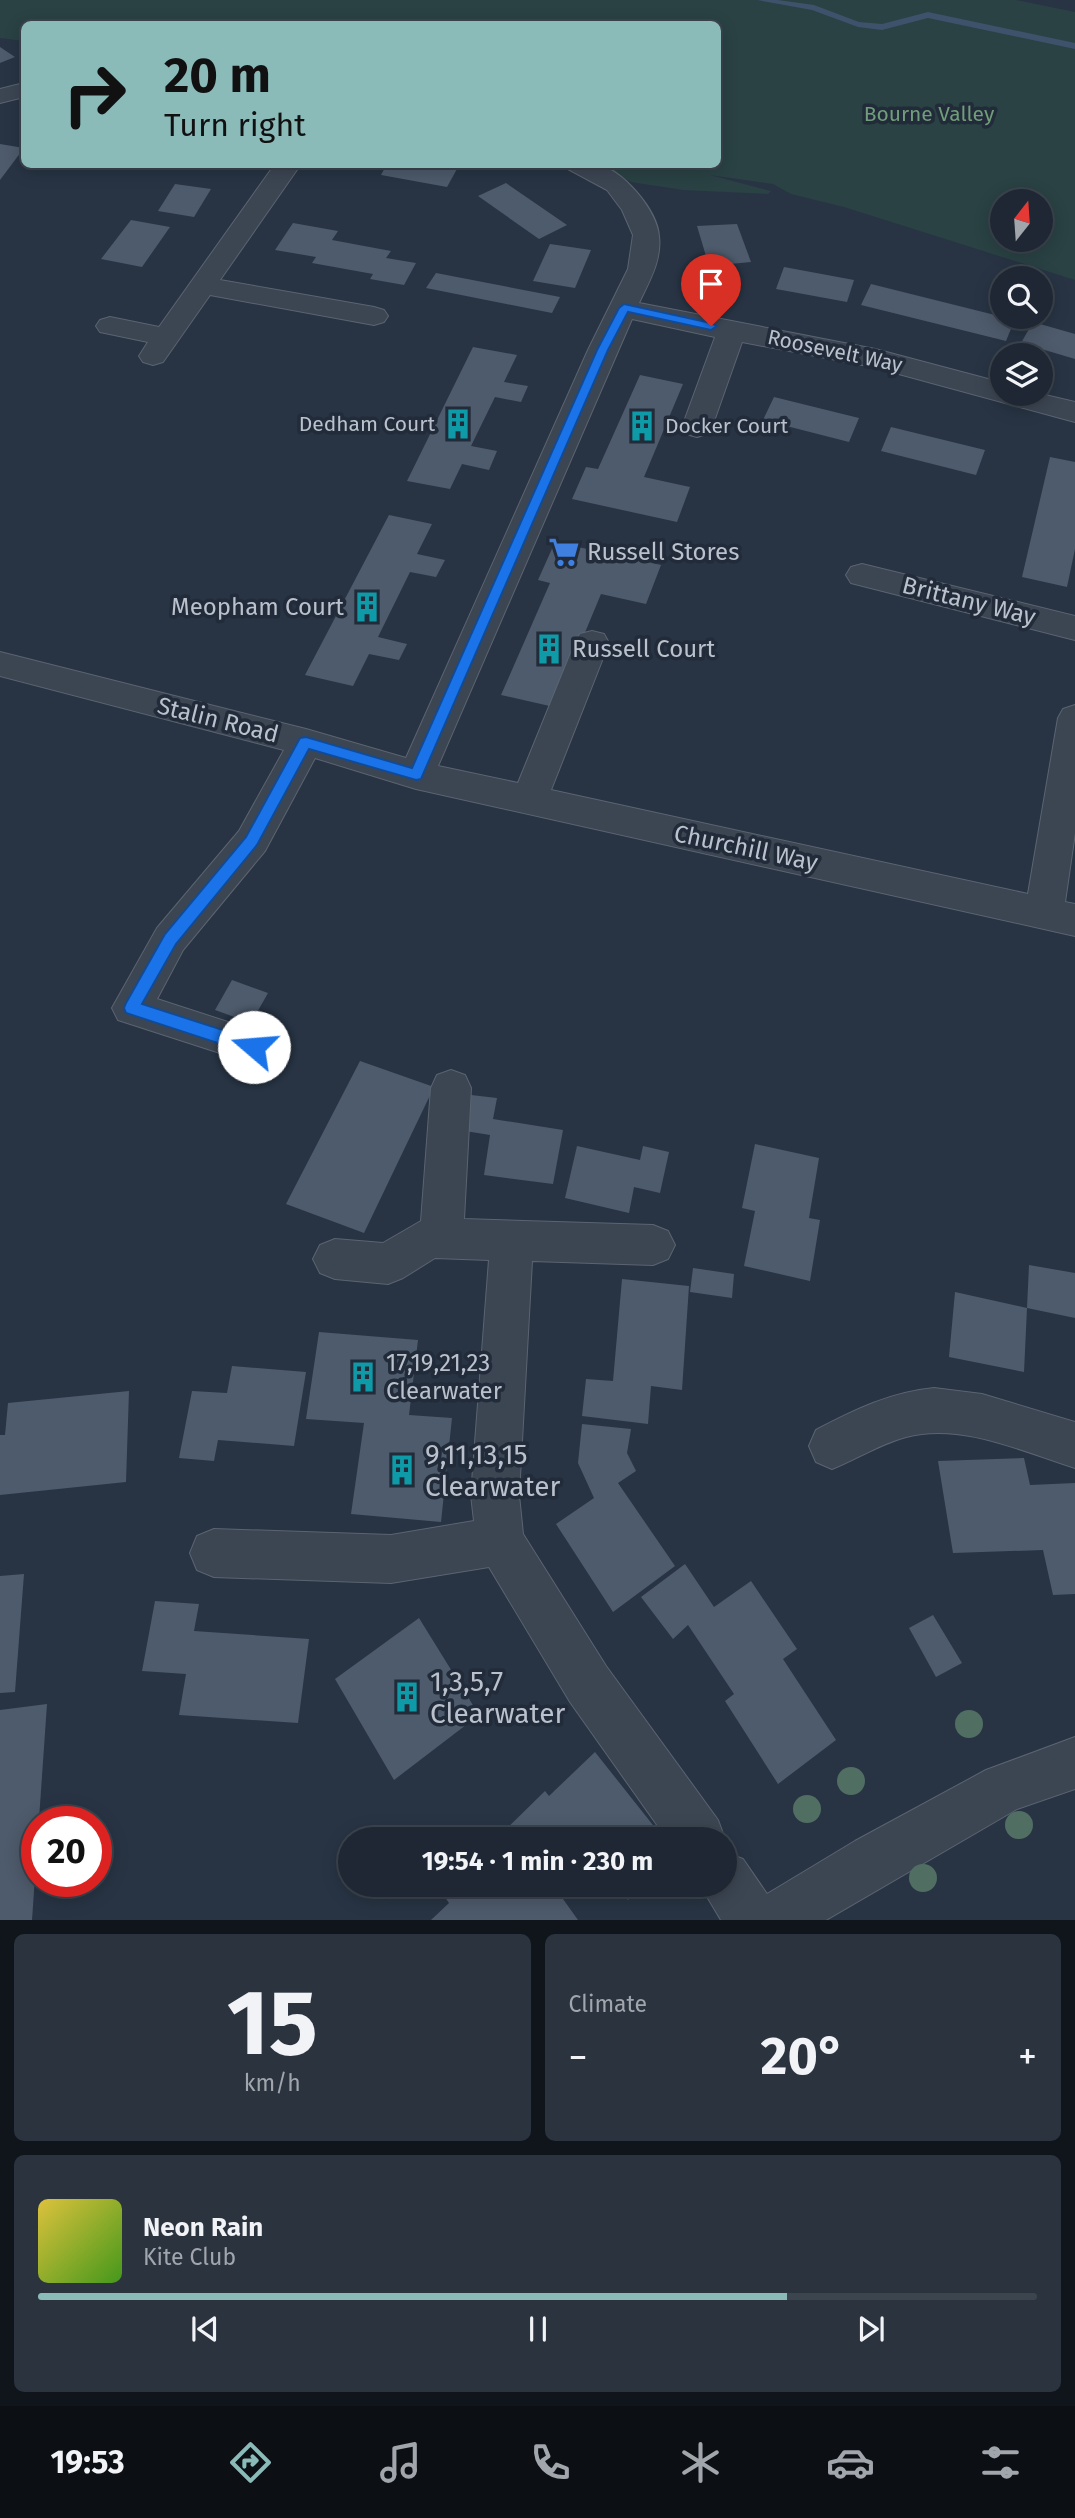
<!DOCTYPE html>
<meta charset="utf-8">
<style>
body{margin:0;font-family:"Fira Sans",sans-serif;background:#2b333f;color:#f1f3f6;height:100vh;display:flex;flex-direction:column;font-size:26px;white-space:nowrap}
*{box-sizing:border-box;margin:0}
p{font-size:23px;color:#a1a5ac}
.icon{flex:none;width:38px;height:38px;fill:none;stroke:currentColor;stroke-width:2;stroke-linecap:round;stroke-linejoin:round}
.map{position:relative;height:1920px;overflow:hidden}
.details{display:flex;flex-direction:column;gap:14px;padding:14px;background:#10151c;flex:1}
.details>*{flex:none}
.banner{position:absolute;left:21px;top:21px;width:700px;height:147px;border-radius:10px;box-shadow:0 4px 18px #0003,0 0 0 2px #3c444e;background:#8bbbb9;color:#111;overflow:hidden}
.needle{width:46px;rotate:17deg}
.fabs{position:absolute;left:990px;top:189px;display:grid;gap:14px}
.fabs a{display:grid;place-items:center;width:63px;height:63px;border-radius:50%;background:#1e2733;box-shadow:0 4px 18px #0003,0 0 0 2px #3c444e;font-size:35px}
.speed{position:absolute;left:21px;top:1806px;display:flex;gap:14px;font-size:35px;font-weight:700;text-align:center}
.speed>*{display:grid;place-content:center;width:91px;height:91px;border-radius:50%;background:#1e2733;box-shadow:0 4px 18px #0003,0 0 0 2px #3c444e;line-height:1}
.speed .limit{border:10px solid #d22;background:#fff;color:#111}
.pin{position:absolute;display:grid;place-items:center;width:60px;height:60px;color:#fff;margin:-72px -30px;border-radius:50% 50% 50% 0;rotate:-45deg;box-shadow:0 0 7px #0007}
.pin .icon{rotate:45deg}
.me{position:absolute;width:77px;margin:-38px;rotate:288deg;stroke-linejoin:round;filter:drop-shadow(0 0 5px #0008)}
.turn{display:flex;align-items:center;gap:24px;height:147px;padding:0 28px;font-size:32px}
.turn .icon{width:91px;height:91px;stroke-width:2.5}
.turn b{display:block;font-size:49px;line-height:60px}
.big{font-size:52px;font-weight:700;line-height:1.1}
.details .widget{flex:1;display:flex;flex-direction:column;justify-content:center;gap:10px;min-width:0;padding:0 24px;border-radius:10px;background:#2b333f}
.details .dial{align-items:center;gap:0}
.dial b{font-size:91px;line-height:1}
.song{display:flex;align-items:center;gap:21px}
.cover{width:84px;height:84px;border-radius:10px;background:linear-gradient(135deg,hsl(50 70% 55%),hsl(100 70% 35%))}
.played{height:7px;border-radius:4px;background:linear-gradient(90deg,#8bbbb9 75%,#3c444e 75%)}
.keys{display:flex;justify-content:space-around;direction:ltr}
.heat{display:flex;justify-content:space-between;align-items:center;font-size:38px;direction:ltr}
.details .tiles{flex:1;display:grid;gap:14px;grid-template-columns:1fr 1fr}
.widget:last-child{grid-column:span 2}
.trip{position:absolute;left:338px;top:1827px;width:399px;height:70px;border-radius:35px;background:#1e2733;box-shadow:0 4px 18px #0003,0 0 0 2px #3c444e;font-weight:700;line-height:70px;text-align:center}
.dock{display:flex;height:112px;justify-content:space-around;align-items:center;background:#0c1014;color:#a1a5ac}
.dock .icon{width:49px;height:49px}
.dock .current{color:#8bbbb9}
.dock b{font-size:32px;color:#f1f3f6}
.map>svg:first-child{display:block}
</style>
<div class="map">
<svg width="1075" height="1920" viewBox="0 0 1075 1920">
<rect width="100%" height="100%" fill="#283444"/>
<!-- green -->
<path fill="#2a4244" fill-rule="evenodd" d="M0,0H1016L1075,12V280L844,207L791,194L773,184L710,175L771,191L768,194L683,190L631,182L600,165L718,164V24H24V41L0,38ZM1003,201H1041V240H1003Z"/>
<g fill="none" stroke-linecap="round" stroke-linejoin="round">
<!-- stream -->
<polygon fill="#3e526c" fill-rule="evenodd" points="757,0 778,0 814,5 859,22 882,24 928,12 1075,43 1075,49 928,18 882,30 858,27 812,10"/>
</g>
<!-- building -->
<g fill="#4e5b6c">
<polygon points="0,47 15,57 0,63"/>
<polygon points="0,144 24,148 0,180"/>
<polygon points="387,164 431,164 457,169 447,187 381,175"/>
<polygon points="506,183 567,225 539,239 478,196"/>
<polygon points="175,184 211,189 194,217 158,211"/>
<polygon points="131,220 170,227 142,267 101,259"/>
<polygon points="293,223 338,231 332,240 391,251 386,258 416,263 404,285 370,279 373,274 312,263 316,257 275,250"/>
<polygon points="737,224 751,262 709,266 697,226"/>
<polygon points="550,244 591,250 575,288 533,281"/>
<polygon points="784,267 854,280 847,302 776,289"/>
<polygon points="436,273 560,297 552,313 426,288"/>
<polygon points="871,284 1003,317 1015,319 1006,341 861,305"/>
<polygon points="1033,322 1075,334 1075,359 1021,343"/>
<polygon points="473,347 517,355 504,382 528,386 521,402 495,397 471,446 497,451 489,470 462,464 450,489 407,481"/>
<polygon points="640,375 683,384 644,477 690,487 677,522 572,499 586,467 598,469"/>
<polygon points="774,397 859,418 849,442 763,420"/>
<polygon points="891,427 985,450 976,475 881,451"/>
<polygon points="1050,457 1075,462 1075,549 1067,587 1022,577"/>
<polygon points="389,515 432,524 417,554 445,560 436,577 410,572 378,637 407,644 399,660 369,654 353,686 305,675"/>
<polygon points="555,542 661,565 646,604 601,594 554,707 501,695 550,583 538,580"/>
<polygon points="232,980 268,993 251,1023 215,1010"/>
<polygon points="360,1061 434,1087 364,1233 286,1204"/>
<polygon points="471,1095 497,1098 493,1119 563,1130 553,1184 484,1175 490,1135 465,1131"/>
<polygon points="755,1144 819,1158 809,1218 820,1220 810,1281 744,1266 755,1211 742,1208"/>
<polygon points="577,1146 640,1160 643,1146 669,1152 660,1193 634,1187 629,1213 565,1198"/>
<polygon points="1029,1265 1075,1273 1075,1318 1027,1308 1024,1372 949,1357 955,1292 1027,1308"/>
<polygon points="693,1268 734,1274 732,1298 690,1292"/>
<polygon points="622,1279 689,1286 682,1390 651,1386 648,1424 582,1416 586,1379 613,1381"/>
<polygon points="319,1332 418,1340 409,1415 452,1418 441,1522 351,1514 364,1423 306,1419"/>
<polygon points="232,1366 306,1372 294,1446 218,1440 214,1461 179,1458 192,1391 227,1393"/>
<polygon points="129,1391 126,1482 0,1495 0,1435 5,1435 8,1403"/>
<polygon points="582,1424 631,1429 627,1453 636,1471 618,1483 675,1566 613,1612 556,1524 594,1498 578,1463"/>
<polygon points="1024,1458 1030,1485 1075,1483 1075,1594 1053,1595 1043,1550 953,1553 938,1461"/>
<polygon points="685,1564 714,1607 751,1581 797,1649 783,1659 836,1740 778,1784 725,1701 734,1694 688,1625 673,1639 641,1597"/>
<polygon points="24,1574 15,1692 0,1693 0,1576"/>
<polygon points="155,1601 199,1604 194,1631 309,1639 298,1723 179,1715 186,1674 142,1671"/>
<polygon points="933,1615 962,1663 936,1677 909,1628"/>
<polygon points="419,1618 479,1715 394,1780 335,1679"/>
<polygon points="47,1704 32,1920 0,1920 0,1710"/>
<polygon points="595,1752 664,1839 496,1839 545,1791 549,1796"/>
<polygon points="450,1885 553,1885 578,1920 431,1920 449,1903 442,1893"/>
<polygon points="617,1885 642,1885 628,1900"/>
</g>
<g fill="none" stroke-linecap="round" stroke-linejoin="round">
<!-- minor casing -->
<g stroke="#5b6471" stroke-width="2">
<g id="minor">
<polygon points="24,83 24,97 0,103 0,89"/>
<polygon points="275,164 301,164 220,280 374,307 384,310 388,316 384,322 374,325 210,295 163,362 153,365 143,362 139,356 148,342 100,332 96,326 100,320 110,317 159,327"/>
<path d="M564,164C575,164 587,162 597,164C623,170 657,210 659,236C662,260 649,282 639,303L875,349L1003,383V394H1041L1075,402V422L873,367L742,342L712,427L708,434L697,437L686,434L682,427L715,337L632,319L438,766L518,783L575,643L580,634L592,631L604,634L609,643L551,790L1028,894L1058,718L1063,709L1075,705V833L1065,902L1075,904V936L416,789L315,758L265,851L183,950L157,999L268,1035L274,1047L268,1059L254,1064L118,1020L112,1008L157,928L239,831L284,750L0,676V652L306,729L406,758L588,350L628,269L633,235L622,210L607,190L568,169Z"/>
<polygon points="862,564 1075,616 1075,640 851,583 846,575 851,567"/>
<polygon points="451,1070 465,1075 471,1088 464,1219 653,1225 668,1231 675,1245 668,1259 653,1265 532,1261 519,1495 523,1534 606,1666 718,1820 725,1839 724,1841 667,1839 570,1702 489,1567 391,1583 214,1577 197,1570 190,1553 197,1536 214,1529 391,1535 474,1521 471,1495 489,1260 435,1258 403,1278 388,1284 335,1279 320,1273 313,1259 320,1245 335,1239 383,1243 421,1221 431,1088 437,1075"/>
<path d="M934,1388L982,1394L1075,1422V1468C1023,1452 962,1422 906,1437C880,1444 857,1459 832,1469L816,1462L809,1446L816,1430C854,1410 891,1392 934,1388Z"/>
<polygon points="1075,1737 1075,1789 1017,1809 826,1920 721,1920 700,1885 724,1885 724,1852 743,1859 767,1894 855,1841 986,1770"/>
</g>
</g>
<!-- minor -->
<use href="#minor" fill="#3c4653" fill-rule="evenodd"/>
</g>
<!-- trees -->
<g fill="#506e62">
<circle cx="969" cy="1724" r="14"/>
<circle cx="851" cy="1781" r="14"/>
<circle cx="807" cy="1809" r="14"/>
<circle cx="1019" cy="1825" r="14"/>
<circle cx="923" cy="1878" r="14"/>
</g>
<!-- route -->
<polygon fill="#1a73e8" stroke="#114b97" stroke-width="2" points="624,304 711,323 717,326 711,330 628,312 608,350 421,779 416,780 309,749 257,845 176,944 142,1004 260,1042 263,1047 260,1052 254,1055 126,1013 124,1008 126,1003 165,934 246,837 300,738 306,737 412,768 597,350 619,308"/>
<!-- icons -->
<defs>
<g id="building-bare" transform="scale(2.415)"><path d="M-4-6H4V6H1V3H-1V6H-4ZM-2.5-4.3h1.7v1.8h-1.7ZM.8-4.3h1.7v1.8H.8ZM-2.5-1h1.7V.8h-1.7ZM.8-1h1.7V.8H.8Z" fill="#0f9aa8" stroke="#212b39" stroke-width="2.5" paint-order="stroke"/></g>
<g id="supermarket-bare" transform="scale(2.415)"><path d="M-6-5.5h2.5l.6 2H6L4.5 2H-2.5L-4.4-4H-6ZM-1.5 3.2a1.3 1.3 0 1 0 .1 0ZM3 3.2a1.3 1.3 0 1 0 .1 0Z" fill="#3f7fe0" stroke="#212b39" stroke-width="2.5" paint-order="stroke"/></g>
</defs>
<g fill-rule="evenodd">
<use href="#building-bare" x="458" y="424"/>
<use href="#building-bare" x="642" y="426"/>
<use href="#supermarket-bare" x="564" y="552"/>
<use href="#building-bare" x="367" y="607"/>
<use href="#building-bare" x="549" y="649"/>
<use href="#building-bare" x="363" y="1377"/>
<use href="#building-bare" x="402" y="1470"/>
<use href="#building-bare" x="407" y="1697"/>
</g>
<g text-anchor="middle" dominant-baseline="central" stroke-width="7" stroke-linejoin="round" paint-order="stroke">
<!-- far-park labels -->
<g font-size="21" fill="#719d7b" stroke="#212b39">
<text x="929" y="114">Bourne Valley</text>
</g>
<!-- far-street labels -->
<g font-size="21" fill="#bac1cd" stroke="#212b39">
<text transform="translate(835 351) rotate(12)">Roosevelt Way</text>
</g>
<!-- far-poi labels -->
<g font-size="21" fill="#bac1cd" stroke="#212b39" text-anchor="end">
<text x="435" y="424">Dedham Court</text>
<text x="665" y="426" text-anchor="start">Docker Court</text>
</g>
<!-- poi labels -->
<g font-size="24" fill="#bac1cd" stroke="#212b39" text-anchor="start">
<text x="587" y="552">Russell Stores</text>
<text x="344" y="607" text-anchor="end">Meopham Court</text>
<text x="572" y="649">Russell Court</text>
<text x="386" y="1363">17,19,21,23<tspan x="386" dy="28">Clearwater</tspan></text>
</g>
<!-- street labels -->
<g font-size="24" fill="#bac1cd" stroke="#212b39">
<text transform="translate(969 601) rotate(14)">Brittany Way</text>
<text transform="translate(218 720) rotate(14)">Stalin Road</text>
<text transform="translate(746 848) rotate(12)">Churchill Way</text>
</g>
<!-- near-poi labels -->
<g font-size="28" fill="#bac1cd" stroke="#212b39" text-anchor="start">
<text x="425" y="1454">9,11,13,15<tspan x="425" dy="32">Clearwater</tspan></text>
<text x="430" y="1681">1,3,5,7<tspan x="430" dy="32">Clearwater</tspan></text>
</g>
</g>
</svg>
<div class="fabs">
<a><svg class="needle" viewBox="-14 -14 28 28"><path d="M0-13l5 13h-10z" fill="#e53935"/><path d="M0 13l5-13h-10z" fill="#a1a5ac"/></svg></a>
<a><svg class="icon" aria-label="search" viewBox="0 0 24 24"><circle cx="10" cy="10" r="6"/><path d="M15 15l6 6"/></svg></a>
<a><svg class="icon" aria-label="layers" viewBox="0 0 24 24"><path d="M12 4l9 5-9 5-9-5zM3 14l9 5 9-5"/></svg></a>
</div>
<div class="speed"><div class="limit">20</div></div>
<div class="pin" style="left:711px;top:326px;background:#d93025"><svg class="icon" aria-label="arrive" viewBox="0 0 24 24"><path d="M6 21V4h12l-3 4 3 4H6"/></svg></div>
<svg class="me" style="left:254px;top:1047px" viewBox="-20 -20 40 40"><circle r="19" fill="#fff"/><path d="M0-13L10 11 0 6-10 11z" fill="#1a73e8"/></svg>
<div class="trip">19:54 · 1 min · 230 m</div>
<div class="banner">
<div class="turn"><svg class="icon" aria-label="right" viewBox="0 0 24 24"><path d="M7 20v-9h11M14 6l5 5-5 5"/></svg><div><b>20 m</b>Turn right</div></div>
</div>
</div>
<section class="details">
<div class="tiles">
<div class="widget dial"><b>15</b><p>km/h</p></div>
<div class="widget"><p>Climate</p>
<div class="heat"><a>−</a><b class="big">20°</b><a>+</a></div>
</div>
<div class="widget">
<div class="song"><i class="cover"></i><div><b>Neon Rain</b><p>Kite Club</p></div></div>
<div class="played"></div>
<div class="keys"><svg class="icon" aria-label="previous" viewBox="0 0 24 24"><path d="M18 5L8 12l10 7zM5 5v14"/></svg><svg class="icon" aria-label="pause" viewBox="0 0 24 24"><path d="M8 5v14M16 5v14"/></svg><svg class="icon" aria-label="next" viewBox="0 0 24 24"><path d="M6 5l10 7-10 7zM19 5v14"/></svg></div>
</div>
</div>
</section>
<nav class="dock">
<b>19:53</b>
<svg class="icon current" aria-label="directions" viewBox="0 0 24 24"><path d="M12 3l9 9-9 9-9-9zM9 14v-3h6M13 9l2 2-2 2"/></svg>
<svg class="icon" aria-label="music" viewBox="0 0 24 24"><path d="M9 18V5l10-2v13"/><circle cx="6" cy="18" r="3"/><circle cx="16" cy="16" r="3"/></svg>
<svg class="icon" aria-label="phone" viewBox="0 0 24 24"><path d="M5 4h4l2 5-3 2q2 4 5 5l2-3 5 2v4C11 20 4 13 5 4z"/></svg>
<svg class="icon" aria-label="climate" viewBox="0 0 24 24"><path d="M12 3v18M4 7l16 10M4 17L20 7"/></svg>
<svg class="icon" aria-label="car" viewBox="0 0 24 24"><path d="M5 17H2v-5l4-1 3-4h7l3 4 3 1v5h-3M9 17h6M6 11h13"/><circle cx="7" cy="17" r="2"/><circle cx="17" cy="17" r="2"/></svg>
<svg class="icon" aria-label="filters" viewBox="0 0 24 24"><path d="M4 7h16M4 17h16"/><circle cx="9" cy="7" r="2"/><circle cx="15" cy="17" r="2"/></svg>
</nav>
